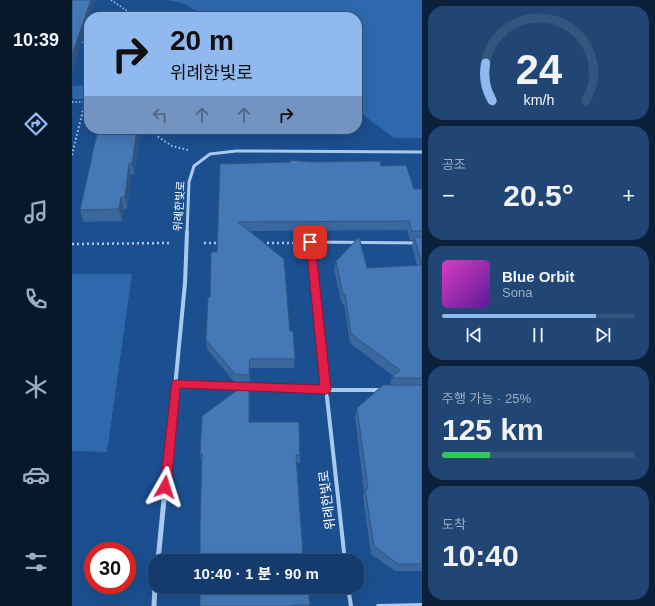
<!DOCTYPE html>
<html lang="ko">
<meta charset="utf-8">
<style>
body{margin:0;font-family:Arial,"Noto Sans KR",sans-serif;background:#214673;color:#f1f3f6;height:100vh;display:flex;flex-direction:column;font-size:15px;white-space:nowrap}
*{box-sizing:border-box;margin:0}
p{font-size:13px;color:#9dadc1}
.icon{flex:none;width:22px;height:22px;fill:none;stroke:currentColor;stroke-width:2;stroke-linecap:round;stroke-linejoin:round}
.map{position:relative;flex:1;overflow:hidden}
.panel{display:flex;flex-direction:column;gap:6px;padding:6px;background:#0b203b;width:233px}
.panel>*{flex:none}
.top-card{position:absolute;left:12px;top:12px;width:278px;height:122px;border-radius:16px;box-shadow:0 4px 16px #0002,0 0 0 1px #33557e;background:#90b9f0;color:#111;overflow:hidden}
.speed{position:absolute;left:12px;top:542px;display:flex;gap:8px;font-size:20px;font-weight:700;text-align:center}
.speed>*{display:grid;place-content:center;width:52px;height:52px;border-radius:50%;background:#143b6b;box-shadow:0 4px 16px #0002,0 0 0 1px #33557e;line-height:1}
.speed .limit{border:6px solid #d22;background:#fff;color:#111}
.pin{position:absolute;display:grid;place-items:center;width:34px;height:34px;color:#fff;margin:-17px;border-radius:8px;box-shadow:0 2px 6px #0006}
.me{position:absolute;width:44px;margin:-22px;rotate:6deg;stroke-linejoin:round;filter:drop-shadow(0 0 3px #0008)}
.turn{display:flex;align-items:center;gap:14px;height:84px;padding:0 20px;font-size:18px}
.turn .icon{width:52px;height:52px;stroke-width:2.5}
.turn b{display:block;font-size:28px;line-height:34px}
.lanes{display:flex;align-items:center;height:38px;padding:0 20px;background:#0003;justify-content:center;gap:20px;direction:ltr}
.lanes .off{opacity:.35}
.big{font-size:30px;font-weight:800;line-height:1.1}
.panel .card{flex:1;display:flex;flex-direction:column;justify-content:center;gap:6px;min-width:0;padding:0 14px;border-radius:16px;background:#214673}
.panel .dial{align-items:center;gap:0}
.dial svg{height:104px;overflow:visible;fill:none;stroke:#33557e;stroke-width:7;stroke-linecap:round;text-anchor:middle}
.dial text{fill:#f1f3f6;stroke:none}
.song{display:flex;align-items:center;gap:12px}
.cover{width:48px;height:48px;border-radius:6px;background:linear-gradient(135deg,hsl(310 70% 55%),hsl(270 70% 35%))}
.played{height:4px;border-radius:2px;background:linear-gradient(90deg,#90b9f0 80%,#33557e 80%)}
.keys{display:flex;justify-content:space-around;direction:ltr}
.heat{display:flex;justify-content:space-between;align-items:center;font-size:22px;direction:ltr}
.charge{height:6px;border-radius:3px;background:linear-gradient(90deg,#34c759 25%,#33557e 0)}
.trip{position:absolute;left:76px;top:554px;width:216px;height:40px;border-radius:16px;background:#143b6b;box-shadow:0 4px 16px #0002,0 0 0 1px #33557e;font-weight:800;line-height:40px;text-align:center}
main{display:flex;flex:1;min-height:0}
.tabs{display:flex;flex-direction:column;width:72px;justify-content:space-around;align-items:center;background:#08182b;color:#9dadc1}
.tabs .icon{width:28px;height:28px}
.tabs .current{color:#90b9f0}
.tabs b{font-size:18px;color:#f1f3f6}
.map>svg:first-child{display:block}
</style>
<main>
<nav class="tabs">
<b>10:39</b>
<svg class="icon current" aria-label="directions" viewBox="0 0 24 24"><path d="M12 3l9 9-9 9-9-9zM9 14v-3h6M13 9l2 2-2 2"/></svg>
<svg class="icon" aria-label="music" viewBox="0 0 24 24"><path d="M9 18V5l10-2v13"/><circle cx="6" cy="18" r="3"/><circle cx="16" cy="16" r="3"/></svg>
<svg class="icon" aria-label="phone" viewBox="0 0 24 24"><path d="M5 4h4l2 5-3 2q2 4 5 5l2-3 5 2v4C11 20 4 13 5 4z"/></svg>
<svg class="icon" aria-label="climate" viewBox="0 0 24 24"><path d="M12 3v18M4 7l16 10M4 17L20 7"/></svg>
<svg class="icon" aria-label="car" viewBox="0 0 24 24"><path d="M5 17H2v-5l4-1 3-4h7l3 4 3 1v5h-3M9 17h6M6 11h13"/><circle cx="7" cy="17" r="2"/><circle cx="17" cy="17" r="2"/></svg>
<svg class="icon" aria-label="filters" viewBox="0 0 24 24"><path d="M4 7h16M4 17h16"/><circle cx="9" cy="7" r="2"/><circle cx="15" cy="17" r="2"/></svg>
</nav>
<div class="map">
<svg width="350" height="606" viewBox="0 0 350 606">
<rect width="100%" height="100%" fill="#1b4f8f"/>
<!-- green -->
<g fill="#2e69ad">
<polygon points="95,0 350,0 350,138 322,138 285,110 285,17 136,17 110,3"/>
<polygon points="17,83 17,99 1,99 0,87"/>
<polygon points="0,274 60,274 35,452 0,451"/>
</g>
<g fill="none" stroke-linecap="round" stroke-linejoin="round">
<!-- path-far2 -->
<g stroke="#a9c9ee" stroke-width="1.5" stroke-dasharray="1.5 2" stroke-linecap="butt">
<polyline points="39,0 64,17"/>
<polyline points="0,44 17,41"/>
<polyline points="0,102 17,102"/>
</g>
<!-- path-far1 -->
<g stroke="#a9c9ee" stroke-width="2" stroke-dasharray="1.5 2.5" stroke-linecap="butt">
<polyline points="85,129 85,136 100,146 116,150"/>
<polyline points="0,155 13,102"/>
</g>
<!-- path -->
<g stroke="#a9c9ee" stroke-width="2.5" stroke-dasharray="2 3" stroke-linecap="butt">
<polyline points="132,243 147,243"/>
<polyline points="190,243 221,243"/>
<polyline points="0,244 97,243"/>
</g>
<!-- service-far1 -->
<polyline stroke="#a9c9ee" stroke-width="3" points="255,398 238,242 350,243"/>
<!-- service -->
<g stroke="#a9c9ee" stroke-width="4">
<polyline points="255,397 273,561"/>
<polyline points="276,587 279,606"/>
<polyline points="306,606 350,605"/>
</g>
<!-- minor-far2 -->
<polyline stroke="#a9c9ee" stroke-width="3" points="115,233 117,182 122,166 138,154 164,151 350,152"/>
<!-- minor-far1 -->
<g stroke="#a9c9ee" stroke-width="4">
<polyline points="104,384 254,390 311,390"/>
<polyline points="102,398 113,283 115,232"/>
</g>
<!-- minor -->
<g stroke="#a9c9ee" stroke-width="5">
<polyline points="86,561 102,397"/>
<polyline points="82,606 83,587"/>
</g>
</g>
<!-- wall -->
<g fill="#3a679d">
<polygon points="69,129 62,175 59,175 55,209 52,209 50,221 11,222 8,210"/>
<polygon points="240,162 309,166 342,189 350,189 350,571 323,571 299,554 291,497 292,491 283,417 285,408 318,385 319,378 321,376 278,343 272,304 270,304 262,270 264,261 295,268 345,266 340,246 341,240 338,240 335,230 177,231 218,331 223,359 222,368 178,368 177,422 228,455 228,463 225,463 231,555 234,561 130,462 129,462 128,454 169,387 169,383 163,383 135,349 134,340 138,297 145,252 148,164"/>
<polygon points="238,605 237,606 128,606"/>
</g>
<!-- shaded-wall -->
<g fill="#305480">
<polygon points="19,0 23,0 23,1 18,17 17,17 17,20 0,71 0,55"/>
<polygon points="65,129 69,129 62,175 60,163"/>
<polygon points="57,164 59,175 55,209 53,197"/>
<polygon points="49,197 52,209 50,221 47,209"/>
</g>
<!-- building -->
<g fill="#4478b7" stroke="#305480">
<polygon points="0,0 19,0 0,55"/>
<polygon points="26,129 65,129 60,163 57,164 53,197 49,197 47,209 8,210"/>
<polygon points="218,160 240,162 308,161 309,166 334,165 342,189 350,189 350,231 340,231 337,221 166,222 212,259 218,331 221,331 223,359 178,359 177,375 163,374 134,340 136,297 138,297 139,252 145,252 148,164 218,162"/>
<polygon points="287,237 295,268 350,265 350,378 319,378 328,370 279,334 273,295 271,295 264,261"/>
<polygon points="342,237 350,237 350,264"/>
<polygon points="169,382 177,382 177,422 227,422 228,455 224,455 231,555 234,555 234,561 128,561 128,526 130,454 128,454 130,416 172,385"/>
<polygon points="311,385 350,385 350,564 326,564 302,546 293,489 296,489 285,408"/>
<polygon points="128,587 236,587 238,605 221,605 222,606 128,606"/>
</g>
<!-- route -->
<polygon fill="#e11d48" stroke="#92132f" points="238,239 243,242 259,390 257,393 254,394 108,388 99,487 97,491 93,493 89,491 88,487 100,381 104,380 248,385 234,242"/>
<g text-anchor="middle" dominant-baseline="central" stroke-width="4" stroke-linejoin="round" paint-order="stroke">
<!-- street labels -->
<g font-size="11" fill="#fff" stroke="#1b4f8f">
<text transform="translate(107 206) rotate(-86)">위례한빛로</text>
</g>
<!-- near-street labels -->
<g font-size="13" fill="#fff" stroke="#1b4f8f">
<text transform="translate(255 500) rotate(-97)">위례한빛로</text>
</g>
</g>
</svg>
<div class="speed"><div class="limit">30</div></div>
<div class="pin" style="left:238px;top:242px;background:#d93025"><svg class="icon" aria-label="arrive" viewBox="0 0 24 24"><path d="M6 21V4h12l-3 4 3 4H6"/></svg></div>
<svg class="me" style="left:93px;top:487px" viewBox="-20 -20 40 40"><path d="M0-17L14 15 0 8-14 15z" fill="#e11d48" stroke="#fff" stroke-width="4"/></svg>
<div class="trip">10:40 · 1 분 · 90 m</div>
<div class="top-card">
<div class="turn"><svg class="icon" aria-label="right" viewBox="0 0 24 24"><path d="M7 20v-9h11M14 6l5 5-5 5"/></svg><div><b>20 m</b>위례한빛로</div></div>
<div class="lanes"><svg class="icon off" aria-label="left" viewBox="0 0 24 24"><path d="M17 20v-9H6M10 6l-5 5 5 5"/></svg><svg class="icon off" aria-label="ahead" viewBox="0 0 24 24"><path d="M12 20V5M6 11l6-6 6 6"/></svg><svg class="icon off" aria-label="ahead" viewBox="0 0 24 24"><path d="M12 20V5M6 11l6-6 6 6"/></svg><svg class="icon" aria-label="right" viewBox="0 0 24 24"><path d="M7 20v-9h11M14 6l5 5-5 5"/></svg></div>
</div>
</div>
<section class="panel">
<div class="card dial"><svg viewBox="0 0 100 80">
<path d="M14 69A42 42 0 1 1 86 69"/>
<path d="M14 69A42 42 0 0 1 9 40" stroke="#90b9f0"/>
<text x="50" y="56" font-size="32" font-weight="700">24</text>
<text x="50" y="72" font-size="11">km/h</text>
</svg></div>
<div class="card"><p>공조</p>
<div class="heat"><a>−</a><b class="big">20.5°</b><a>+</a></div>
</div>
<div class="card">
<div class="song"><i class="cover"></i><div><b>Blue Orbit</b><p>Sona</p></div></div>
<div class="played"></div>
<div class="keys"><svg class="icon" aria-label="previous" viewBox="0 0 24 24"><path d="M18 5L8 12l10 7zM5 5v14"/></svg><svg class="icon" aria-label="pause" viewBox="0 0 24 24"><path d="M8 5v14M16 5v14"/></svg><svg class="icon" aria-label="next" viewBox="0 0 24 24"><path d="M6 5l10 7-10 7zM19 5v14"/></svg></div>
</div>
<div class="card"><p>주행 가능 · 25%</p><b class="big">125 km</b><div class="charge"></div></div>
<div class="card"><p>도착</p><b class="big">10:40</b></div>
</section>
</main>
